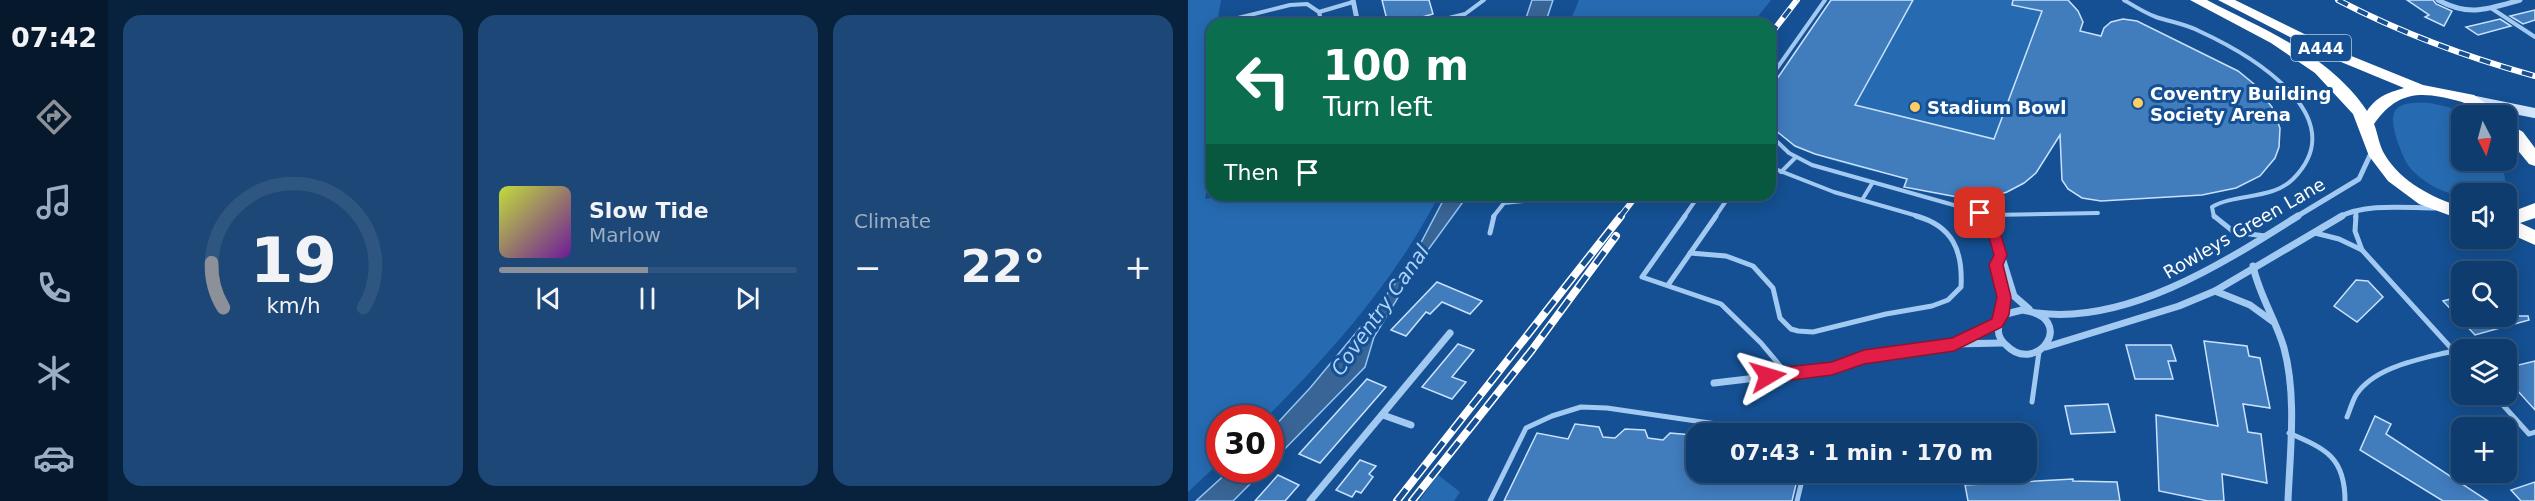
<!DOCTYPE html>
<meta charset="utf-8">
<style>
body{margin:0;font-family:"DejaVu Sans",sans-serif;background:#1d4776;color:#f1f3f6;height:100vh;display:flex;flex-direction:column;font-size:22px;white-space:nowrap}
*{box-sizing:border-box;margin:0}
p{font-size:20px;color:#9badc2}
.icon{flex:none;width:33px;height:33px;fill:none;stroke:currentColor;stroke-width:2;stroke-linecap:round;stroke-linejoin:round}
.map{position:relative;flex:1;overflow:hidden}
.panel{display:flex;flex-direction:column;gap:15px;padding:15px;background:#08213c;width:1080px}
.panel>*{flex:none}
.guide{position:absolute;left:18px;top:18px;width:570px;height:183px;border-radius:18px;box-shadow:0 3px 15px #0003,0 0 0 2px #2f5681;background:#0b6e4f;color:#fff;overflow:hidden}
.needle{width:39px;rotate:174deg}
.buttons{position:absolute;left:1263px;top:105px;display:grid;gap:12px}
.buttons a{display:grid;place-items:center;width:66px;height:66px;border-radius:12px;background:#0f3c6e;box-shadow:0 3px 15px #0003,0 0 0 2px #2f5681;font-size:30px}
.speed{position:absolute;left:18px;top:405px;display:flex;gap:12px;font-size:30px;font-weight:700;text-align:center}
.speed>*{display:grid;place-content:center;width:78px;height:78px;border-radius:50%;background:#0f3c6e;box-shadow:0 3px 15px #0003,0 0 0 2px #2f5681;line-height:1}
.speed .limit{border:9px solid #d22;background:#fff;color:#111}
.pin{position:absolute;display:grid;place-items:center;width:51px;height:51px;color:#fff;margin:-26px;border-radius:12px;box-shadow:0 3px 9px #0006}
.me{position:absolute;width:66px;margin:-33px;rotate:83deg;stroke-linejoin:round;filter:drop-shadow(0 0 4px #0008)}
.turn{display:flex;align-items:center;gap:21px;height:126px;padding:0 18px;font-size:27px}
.turn .icon{width:78px;height:78px;stroke-width:2.5}
.turn b{display:block;font-size:42px;line-height:51px}
.then{display:flex;align-items:center;height:57px;padding:0 18px;background:#0003;gap:12px;font-size:22px}
.big{font-size:45px;font-weight:800;line-height:1.1}
.panel .widget{flex:1;display:flex;flex-direction:column;justify-content:center;gap:9px;min-width:0;padding:0 21px;border-radius:18px;background:#1d4776}
.panel .dial{align-items:center;gap:0}
.dial svg{height:156px;overflow:visible;fill:none;stroke:#2f5681;stroke-width:7;stroke-linecap:round;text-anchor:middle}
.dial text{fill:#f1f3f6;stroke:none}
.song{display:flex;align-items:center;gap:18px}
.cover{width:72px;height:72px;border-radius:9px;background:linear-gradient(135deg,hsl(70 70% 55%),hsl(280 70% 35%))}
.played{height:6px;border-radius:3px;background:linear-gradient(90deg,#8c9099 50%,#2f5681 50%)}
.keys{display:flex;justify-content:space-around;direction:ltr}
.heat{display:flex;justify-content:space-between;align-items:center;font-size:33px;direction:ltr}
.panel .tiles{flex:1;display:grid;gap:15px;grid-template-columns:repeat(3,1fr)}
.trip{position:absolute;left:498px;top:423px;width:351px;height:60px;border-radius:18px;background:#0f3c6e;box-shadow:0 3px 15px #0003,0 0 0 2px #2f5681;font-weight:800;line-height:60px;text-align:center}
main{display:flex;flex:1;min-height:0}
.dock{display:flex;flex-direction:column;width:108px;justify-content:space-around;align-items:center;background:#06182c;color:#9badc2}
.dock .icon{width:42px;height:42px}
.dock .current{color:#8c9099}
.dock b{font-size:27px;color:#f1f3f6}
.map>svg:first-child{display:block}
</style>
<main>
<nav class="dock">
<b>07:42</b>
<svg class="icon current" aria-label="directions" viewBox="0 0 24 24"><path d="M12 3l9 9-9 9-9-9zM9 14v-3h6M13 9l2 2-2 2"/></svg>
<svg class="icon" aria-label="music" viewBox="0 0 24 24"><path d="M9 18V5l10-2v13"/><circle cx="6" cy="18" r="3"/><circle cx="16" cy="16" r="3"/></svg>
<svg class="icon" aria-label="phone" viewBox="0 0 24 24"><path d="M5 4h4l2 5-3 2q2 4 5 5l2-3 5 2v4C11 20 4 13 5 4z"/></svg>
<svg class="icon" aria-label="climate" viewBox="0 0 24 24"><path d="M12 3v18M4 7l16 10M4 17L20 7"/></svg>
<svg class="icon" aria-label="car" viewBox="0 0 24 24"><path d="M5 17H2v-5l4-1 3-4h7l3 4 3 1v5h-3M9 17h6M6 11h13"/><circle cx="7" cy="17" r="2"/><circle cx="17" cy="17" r="2"/></svg>
</nav>
<section class="panel">
<div class="tiles">
<div class="widget dial"><svg viewBox="0 0 100 80">
<path d="M14 69A42 42 0 1 1 86 69"/>
<path d="M14 69A42 42 0 0 1 8 46" stroke="#8c9099"/>
<text x="50" y="56" font-size="32" font-weight="700">19</text>
<text x="50" y="72" font-size="11">km/h</text>
</svg></div>
<div class="widget">
<div class="song"><i class="cover"></i><div><b>Slow Tide</b><p>Marlow</p></div></div>
<div class="played"></div>
<div class="keys"><svg class="icon" aria-label="previous" viewBox="0 0 24 24"><path d="M18 5L8 12l10 7zM5 5v14"/></svg><svg class="icon" aria-label="pause" viewBox="0 0 24 24"><path d="M8 5v14M16 5v14"/></svg><svg class="icon" aria-label="next" viewBox="0 0 24 24"><path d="M6 5l10 7-10 7zM19 5v14"/></svg></div>
</div>
<div class="widget"><p>Climate</p>
<div class="heat"><a>−</a><b class="big">22°</b><a>+</a></div>
</div>
</div>
</section>
<div class="map">
<svg width="1347" height="501" viewBox="0 0 1347 501">
<rect width="100%" height="100%" fill="#145093"/>
<!-- green -->
<g fill="#266bb2">
<path d="M0,0H33L29,24H24V166L17,199L40,195H251C207,281 145,350 78,418H32L31,463L0,492Z"/>
<polygon points="391,0 583,0 564,24 381,24"/>
<path d="M643,0H880C888,6 891,13 895,22L857,159C823,212 769,200 716,187L719,179C677,168 611,159 582,125V89Z"/>
<path d="M1242,103L1260,107L1278,115L1274,116V160L1306,161L1314,164L1318,184L1309,193C1292,194 1274,198 1261,193C1248,189 1235,181 1225,171C1217,163 1214,153 1210,143C1199,109 1205,101 1242,103Z"/>
<polygon points="250,475 272,492 266,501 231,501"/>
</g>
<!-- water -->
<g fill="#396596" stroke="#94c5f5" stroke-width="1.5">
<polygon points="344,0 365,0 357,24 336,24"/>
<polygon points="258,195 280,195 232,261 186,337 177,367 83,463 83,430 122,388 192,304 225,258"/>
<polygon points="42,470 76,470 45,501 8,501"/>
</g>
<!-- building -->
<g fill="#417cbd" stroke="#c9e2fc" stroke-width="1.5">
<polygon points="194,0 241,0 245,14 209,24 200,24"/>
<polygon points="643,0 725,0 667,105 806,139 854,11 824,5 825,0 880,0 890,11 895,22 892,31 913,36 916,28 923,22 935,19 949,21 1050,71 1066,84 1084,107 1092,128 1091,147 1087,158 1072,176 1048,188 1014,195 913,201 894,198 880,189 874,180 872,135 848,173 836,183 819,192 800,198 775,198 716,187 719,179 627,154 607,146 582,126 582,89"/>
<polygon points="1219,0 1245,0 1248,4 1264,11 1256,26 1237,17 1241,15"/>
<polygon points="1347,10 1347,20 1335,24 1322,16"/>
<polygon points="1312,19 1323,26 1290,35 1278,27"/>
<polygon points="1168,280 1180,281 1195,297 1169,322 1146,306"/>
<polygon points="249,282 294,301 282,314 254,302 242,314 238,312 218,336 203,330"/>
<polygon points="1274,296 1274,316 1340,316 1341,320 1287,335 1255,301"/>
<polygon points="1016,341 1059,346 1061,356 1072,358 1082,408 1055,404 1060,432 1073,434 1079,483 1034,474 1036,501 1020,501 971,491 968,415 1030,426"/>
<polygon points="270,344 286,350 264,377 278,382 264,399 234,387"/>
<polygon points="938,345 983,345 988,361 980,361 985,379 947,379"/>
<polygon points="1347,361 1347,410 1318,378 1318,368"/>
<polygon points="179,379 198,387 132,463 111,454"/>
<polygon points="920,404 927,432 883,434 877,406"/>
<polygon points="1187,416 1203,424 1198,434 1300,501 1255,501 1172,450"/>
<polygon points="387,424 411,427 415,437 427,438 437,429 457,430 460,438 475,440 482,433 505,435 508,446 508,472 611,472 604,501 316,501 349,433 380,439"/>
<polygon points="172,460 188,466 181,474 185,477 173,493 168,491 164,497 148,490"/>
<polygon points="90,475 111,485 97,501 67,501"/>
<polygon points="885,479 885,481 929,482 932,501 780,501 777,485"/>
<polygon points="1347,482 1347,501 1333,501 1323,490"/>
</g>
<g fill="none" stroke-linecap="round" stroke-linejoin="round">
<!-- lane-far1 -->
<g stroke="#a2c9f2" stroke-width="4">
<path d="M936,0C946,6 957,13 968,17C983,22 998,24 1011,31C1061,54 1168,116 1105,179C1084,200 1048,193 1024,207L1026,217"/>
<polyline points="1303,8 1347,37"/>
<polyline points="38,21 102,5 119,4 131,12"/>
<polyline points="134,24 131,12 165,2"/>
<polyline points="237,24 277,14 296,0"/>
<polyline points="582,78 637,0"/>
<polyline points="582,135 601,153 624,165 801,215 910,213"/>
<polyline points="582,167 646,192 733,217"/>
<polyline points="593,172 607,158"/>
<polyline points="674,200 685,182"/>
<polyline points="305,217 316,203 364,198"/>
<polyline points="496,217 511,195"/>
<polyline points="527,217 542,195"/>
<polyline points="1167,217 1169,211"/>
</g>
<!-- lane -->
<g stroke="#a2c9f2" stroke-width="5">
<polyline points="497,216 454,277 533,304 573,343 599,374"/>
<polyline points="1026,216 1046,232 1077,236"/>
<polyline points="1168,216 1167,231 1174,250"/>
<polyline points="302,233 306,216"/>
<polyline points="1127,233 1151,239 1174,250 1274,360"/>
<path d="M502,253L538,256L565,266L585,288L592,318L603,329L610,331L625,332L698,314L744,306L760,300L773,287C775,251 765,226 728,216"/>
<polyline points="480,285 528,216"/>
<polyline points="1305,394 1341,434 1347,432"/>
<polyline points="844,402 851,352"/>
<path d="M1159,417C1162,410 1164,402 1168,395C1187,366 1234,359 1265,351"/>
<path d="M1101,433C1138,449 1157,457 1157,501"/>
<polyline points="302,501 338,428 364,416 393,407 419,408 597,434"/>
<polyline points="609,501 616,472"/>
</g>
<!-- street-far1 -->
<g stroke="#a2c9f2" stroke-width="5">
<polyline points="165,0 170,24"/>
<path d="M1250,0C1281,17 1300,9 1332,0"/>
<polyline points="801,215 802,217"/>
<polyline points="1108,217 1171,179 1184,151"/>
<path d="M1151,217C1179,203 1216,208 1247,208"/>
</g>
<!-- street -->
<g stroke="#a2c9f2" stroke-width="7">
<polyline points="801,216 826,296 841,309"/>
<polyline points="812,255 808,265 816,297 814,315"/>
<path d="M1065,266C1071,295 1088,320 1096,348C1109,397 1102,451 1100,501"/>
<polyline points="1027,291 1062,305 1084,321"/>
<path d="M834,310C891,317 849,377 818,345C807,335 810,327 814,315Z"/>
<path d="M849,313C940,325 1037,262 1110,216"/>
<polyline points="769,343 809,323"/>
<polyline points="858,347 991,306 1027,291 1154,216"/>
<polyline points="526,383 644,369 676,357 766,344 814,343"/>
<polyline points="195,415 223,425"/>
<polyline points="122,501 262,333"/>
</g>
<!-- secondary -->
<polyline stroke="#d1e5fc" stroke-width="10" points="1282,100 1347,113"/>
<!-- highway -->
<g fill="#fff" fill-rule="evenodd">
<path d="M1002,0H1019C1076,30 1142,55 1179,111C1189,96 1200,93 1216,88L1141,57L1030,0H1047L1151,51L1235,85L1286,95L1310,112L1312,116C1307,116 1298,117 1293,115C1286,113 1281,105 1274,102C1236,91 1210,89 1186,124C1190,134 1191,146 1197,155C1213,182 1245,198 1274,207V220L1231,204L1200,181L1181,156L1165,114L1127,73L1083,43Z"/>
<polygon points="1318,122 1335,132 1347,148 1347,166 1341,164 1318,136"/>
<polygon points="1347,203 1347,218 1332,223 1347,230 1347,245 1318,232 1318,214"/>
</g>
<!-- rail-far1 casing -->
<g stroke="#fff" stroke-width="6">
<g id="rail-far1">
<path d="M1150,0C1213,33 1278,57 1347,76"/>
<polyline points="582,35 609,0"/>
<polyline points="432,217 449,195"/>
</g>
</g>
<!-- rail casing -->
<g stroke="#fff" stroke-width="8">
<g id="rail">
<polyline points="209,501 433,216"/>
<polyline points="224,501 344,350 428,236"/>
</g>
</g>
<!-- rail-far1 -->
<use href="#rail-far1" stroke="#145093" stroke-width="4" stroke-dasharray="11" stroke-linecap="butt"/>
<!-- rail -->
<use href="#rail" stroke="#145093" stroke-width="5" stroke-dasharray="15" stroke-linecap="butt"/>
</g>
<!-- route -->
<polygon fill="#e11d48" stroke="#92132f" stroke-width="1.5" points="792,208 806,212 819,255 815,265 823,297 821,315 814,327 766,351 676,364 644,375 580,383 575,381 573,376 575,371 580,369 644,362 676,350 764,338 804,319 809,297 801,265 806,255 796,219 788,217 786,213"/>
<!-- markers -->
<g fill="#ffcc63" stroke="#145093" stroke-width="2">
<circle cx="950" cy="103" r="6"/>
<circle cx="727" cy="107" r="6"/>
</g>
<g text-anchor="middle" dominant-baseline="central" stroke-width="6" stroke-linejoin="round" paint-order="stroke">
<!-- shield labels -->
<rect fill="#145093" stroke="#b8cadf" stroke-width="1.5" x="1103" y="35" width="60" height="26" rx="4.5"/>
<g font-size="16" font-weight="bold" fill="#fff">
<text x="1133" y="48">A444</text>
</g>
<!-- poi labels -->
<g font-size="18" font-weight="bold" fill="#fff" stroke="#145093" text-anchor="start">
<text x="962" y="93">Coventry Building<tspan x="962" dy="21">Society Arena</tspan></text>
<text x="739" y="107">Stadium Bowl</text>
</g>
<!-- street labels -->
<g font-size="18" fill="#fff" stroke="#145093">
<text transform="translate(1056 228) rotate(-30)">Rowleys Green Lane</text>
</g>
<!-- water labels -->
<g font-size="20" font-style="italic" fill="#aed3f9" stroke="#145093">
<text transform="translate(192 310) rotate(-55)">Coventry Canal</text>
</g>
</g>
</svg>
<div class="buttons">
<a><svg class="needle" viewBox="-14 -14 28 28"><path d="M0-13l5 13h-10z" fill="#e53935"/><path d="M0 13l5-13h-10z" fill="#9badc2"/></svg></a>
<a><svg class="icon" aria-label="sound" viewBox="0 0 24 24"><path d="M4 9h4l5-4v14l-5-4H4zM17 9q2 3 0 6"/></svg></a>
<a><svg class="icon" aria-label="search" viewBox="0 0 24 24"><circle cx="10" cy="10" r="6"/><path d="M15 15l6 6"/></svg></a>
<a><svg class="icon" aria-label="layers" viewBox="0 0 24 24"><path d="M12 4l9 5-9 5-9-5zM3 14l9 5 9-5"/></svg></a>
<a>+</a>
</div>
<div class="speed"><div class="limit">30</div></div>
<div class="pin" style="left:792px;top:213px;background:#d93025"><svg class="icon" aria-label="arrive" viewBox="0 0 24 24"><path d="M6 21V4h12l-3 4 3 4H6"/></svg></div>
<svg class="me" style="left:580px;top:376px" viewBox="-20 -20 40 40"><path d="M0-17L14 15 0 8-14 15z" fill="#e11d48" stroke="#fff" stroke-width="4"/></svg>
<div class="trip">07:43 · 1 min · 170 m</div>
<div class="guide">
<div class="turn"><svg class="icon" aria-label="left" viewBox="0 0 24 24"><path d="M17 20v-9H6M10 6l-5 5 5 5"/></svg><div><b>100 m</b>Turn left</div></div>
<div class="then">Then<svg class="icon" aria-label="arrive" viewBox="0 0 24 24"><path d="M6 21V4h12l-3 4 3 4H6"/></svg></div>
</div>
</div>
</main>
